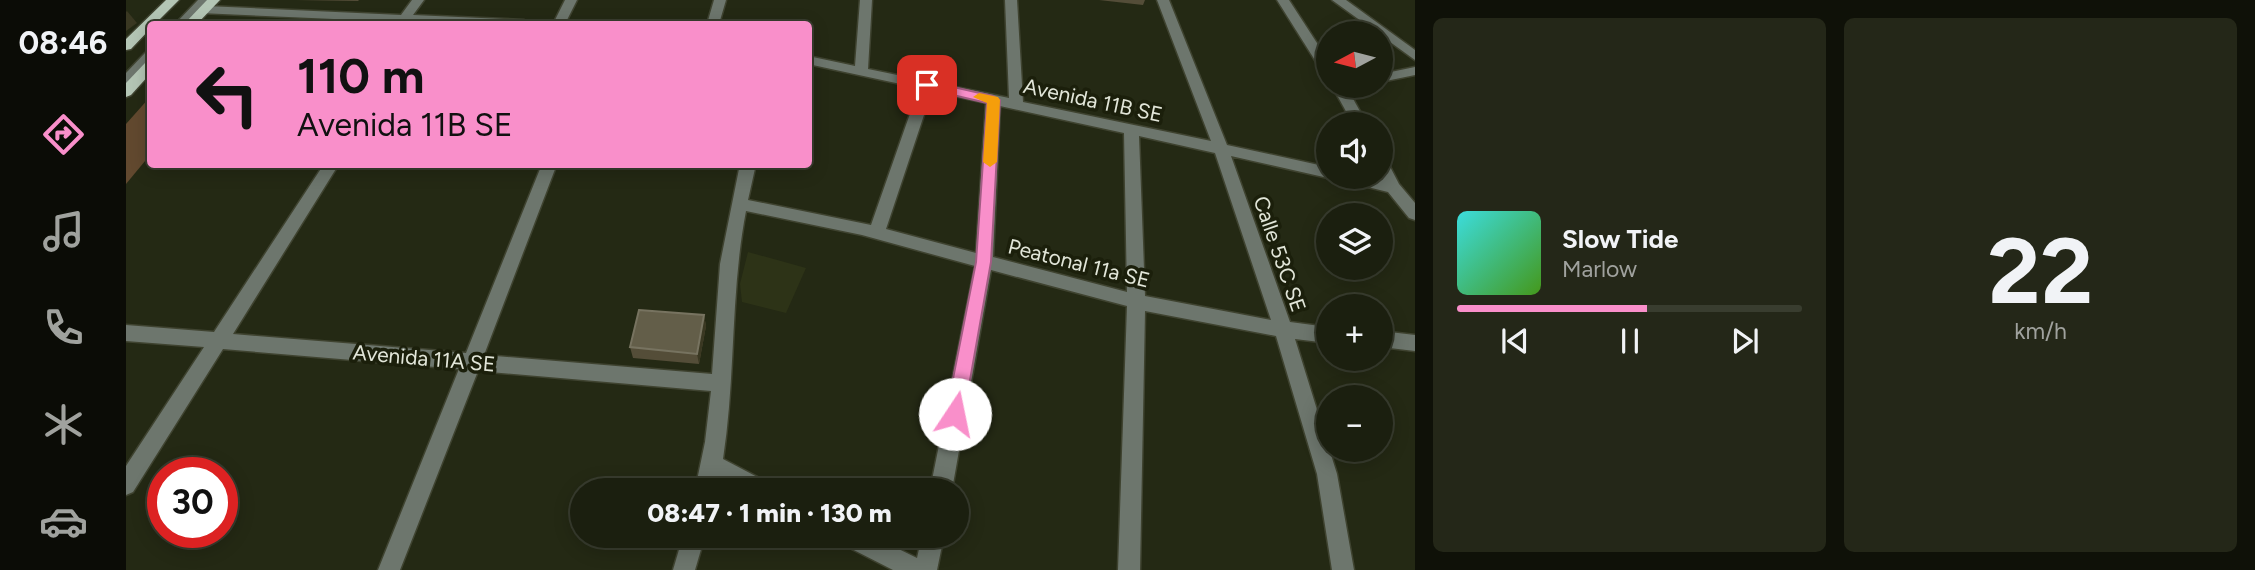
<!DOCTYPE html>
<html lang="es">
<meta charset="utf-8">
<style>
body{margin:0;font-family:Figtree,sans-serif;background:#242718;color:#f1f3f6;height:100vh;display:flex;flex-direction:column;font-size:26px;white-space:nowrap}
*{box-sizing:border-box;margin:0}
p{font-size:23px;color:#a0a29e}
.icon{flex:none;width:38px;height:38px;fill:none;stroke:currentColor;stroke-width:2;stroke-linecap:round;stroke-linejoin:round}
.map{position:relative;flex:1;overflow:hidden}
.panel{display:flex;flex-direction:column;gap:18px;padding:18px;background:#0f1108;width:840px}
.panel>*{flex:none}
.hud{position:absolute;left:21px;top:21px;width:665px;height:147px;border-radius:7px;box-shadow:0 4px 18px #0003,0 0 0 2px #393d2f;background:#f98fca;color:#111;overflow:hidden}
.needle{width:46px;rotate:263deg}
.fabs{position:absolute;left:1190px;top:21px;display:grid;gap:14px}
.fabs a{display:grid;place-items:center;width:77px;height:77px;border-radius:50%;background:#1b1f0f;box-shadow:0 4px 18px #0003,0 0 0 2px #393d2f;font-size:35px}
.speed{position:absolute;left:21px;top:457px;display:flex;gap:14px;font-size:35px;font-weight:700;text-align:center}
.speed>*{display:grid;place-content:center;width:91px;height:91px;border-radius:50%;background:#1b1f0f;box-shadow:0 4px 18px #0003,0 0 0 2px #393d2f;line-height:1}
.speed .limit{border:10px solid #d22;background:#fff;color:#111}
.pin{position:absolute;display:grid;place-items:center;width:60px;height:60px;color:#fff;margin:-30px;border-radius:14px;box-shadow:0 4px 10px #0006}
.me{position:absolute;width:77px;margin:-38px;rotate:11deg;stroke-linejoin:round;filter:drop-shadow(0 0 5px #0008)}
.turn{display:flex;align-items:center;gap:24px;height:147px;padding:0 35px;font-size:32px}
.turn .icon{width:91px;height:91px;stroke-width:2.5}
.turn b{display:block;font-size:49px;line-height:60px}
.panel .tile{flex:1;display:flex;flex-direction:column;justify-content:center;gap:10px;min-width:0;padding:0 24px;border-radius:10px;background:#242718}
.panel .dial{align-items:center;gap:0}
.dial b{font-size:91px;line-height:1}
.song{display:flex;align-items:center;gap:21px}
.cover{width:84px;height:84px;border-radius:10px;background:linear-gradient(135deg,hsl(180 70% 55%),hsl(100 70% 35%))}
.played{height:7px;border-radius:4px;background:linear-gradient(90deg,#f98fca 55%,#393d2f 55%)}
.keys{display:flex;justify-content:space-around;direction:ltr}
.panel .tiles{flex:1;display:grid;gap:18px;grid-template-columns:repeat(2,1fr)}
.trip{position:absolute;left:444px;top:478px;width:399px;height:70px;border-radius:35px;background:#1b1f0f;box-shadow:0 4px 18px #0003,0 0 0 2px #393d2f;font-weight:800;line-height:70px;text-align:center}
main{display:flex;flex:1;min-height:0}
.menu{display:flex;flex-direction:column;width:126px;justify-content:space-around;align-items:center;background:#0b0c06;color:#a0a29e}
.menu .icon{width:49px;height:49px}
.menu .current{color:#f98fca}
.menu b{font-size:32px;color:#f1f3f6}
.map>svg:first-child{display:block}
</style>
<main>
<nav class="menu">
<b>08:46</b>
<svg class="icon current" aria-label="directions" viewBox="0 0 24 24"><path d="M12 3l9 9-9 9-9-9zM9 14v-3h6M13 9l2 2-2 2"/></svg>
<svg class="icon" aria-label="music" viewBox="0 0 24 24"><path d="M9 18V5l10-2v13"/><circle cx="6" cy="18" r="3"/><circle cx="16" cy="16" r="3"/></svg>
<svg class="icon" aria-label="phone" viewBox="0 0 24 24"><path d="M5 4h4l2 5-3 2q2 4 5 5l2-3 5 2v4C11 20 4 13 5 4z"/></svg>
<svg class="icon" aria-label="climate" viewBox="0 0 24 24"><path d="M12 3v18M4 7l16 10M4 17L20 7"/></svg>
<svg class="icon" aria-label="car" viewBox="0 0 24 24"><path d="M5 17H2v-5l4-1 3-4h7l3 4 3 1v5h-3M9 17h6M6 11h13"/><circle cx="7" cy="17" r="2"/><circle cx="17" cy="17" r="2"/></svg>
</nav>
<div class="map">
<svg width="1289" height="570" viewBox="0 0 1289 570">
<rect width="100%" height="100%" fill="#242914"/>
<!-- built -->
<polygon fill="#2d3317" points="622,252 680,268 660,313 616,302 614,284"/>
<!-- green -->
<polygon fill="#62492f" points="24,97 24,155 0,184 0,124"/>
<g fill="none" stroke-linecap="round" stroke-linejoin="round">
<!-- minor casing -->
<g stroke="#3f4330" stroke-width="3">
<g id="minor">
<polygon points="72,0 85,0 80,6 275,15 286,0 298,0 287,15 398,20 404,24 322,24 74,13 62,24 49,24"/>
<polygon points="439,0 451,0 439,24 427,24"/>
<polygon points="588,0 600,0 593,24 581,24"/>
<path d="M734,0H746L742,69L883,98L879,0H891L897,102L1085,141L1031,0H1043L1101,145L1202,167V177H1205L1202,178L1105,156L1164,322L1202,327V343L1169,339L1211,474L1228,570H1206L1191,474L1150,336L1019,311L1014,570H992L1001,306L865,270L826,490H804L849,266L736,235L620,211C604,294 610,377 597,459L643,483L647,490H614L593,479L591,490H569L579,442L585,391L352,371L274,570H252L333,369L97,349L7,492L0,495V466L78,347L0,341V325L88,332L198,164H213L107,334L340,353L416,164H431L358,355L586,374L594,264L614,164H630L622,200L745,225L793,88L682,64V56L729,66ZM806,91L860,103L850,253L760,229ZM874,106L998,133L1001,292L867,257ZM1013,136L1089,153L1145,320L1019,296Z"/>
<polygon points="1151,0 1163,0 1202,60 1202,74 1197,73"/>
<polygon points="1206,0 1220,0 1289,50 1289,60"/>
<polygon points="24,52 24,63 5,84 0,85 0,73 19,53"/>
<polygon points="1289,67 1289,75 1255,82 1255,74"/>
<polygon points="1206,86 1220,86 1241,124 1227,124"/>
<polygon points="1255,158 1260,159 1273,184 1289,203 1289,220 1283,218 1262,192 1217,181 1215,177 1255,179"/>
<polygon points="1255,331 1289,335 1289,351 1255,347"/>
<polygon points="557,536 579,536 569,570 547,570"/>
<polygon points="713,536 746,536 791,558 796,536 818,536 811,570 767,570 716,544"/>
</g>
</g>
<!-- major casing -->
<g stroke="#3f4330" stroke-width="3">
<g id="major">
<polygon points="40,0 53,0 29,24 24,24 24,29 5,49 0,50 0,39"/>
<polygon points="81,0 94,0 71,24 58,24"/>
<polygon points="24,62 24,74 5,95 0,97 0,83 19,63"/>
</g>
</g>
<!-- minor -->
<use href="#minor" fill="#6d766d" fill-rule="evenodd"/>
<!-- major -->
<use href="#major" fill="#b4c6b5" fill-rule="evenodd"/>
</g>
<!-- wall -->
<g fill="#544d38">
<polygon points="170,0 233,0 232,1"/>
<polygon points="973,0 1019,0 1017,5"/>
<polygon points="578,315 580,326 573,364 507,358 504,347"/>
</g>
<!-- shaded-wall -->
<g fill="#3a3822">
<polygon points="1,11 11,23 0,31 0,12"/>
<polygon points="578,315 580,326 573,364 571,354"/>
</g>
<!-- building -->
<polygon fill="#635e49" stroke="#777360" stroke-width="2" points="513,310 578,315 571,354 504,347"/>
<!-- route -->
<polygon fill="#f98fca" stroke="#a25d83" stroke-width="2" points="801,81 867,96 874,100 865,262 838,414 836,420 829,422 823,420 820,414 850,262 861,103 797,88 795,85"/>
<!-- slow -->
<polygon fill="#f59e0b" points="853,93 872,97 874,100 871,162 864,167 857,162 861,103 847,97"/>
<g text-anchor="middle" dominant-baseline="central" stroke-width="7" stroke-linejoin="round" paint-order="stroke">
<!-- street labels -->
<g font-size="21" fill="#e2e6d9" stroke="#1b1f0b">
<text transform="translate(967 100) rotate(12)">Avenida 11B SE</text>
<text transform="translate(1154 254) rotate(71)">Calle 53C SE</text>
<text transform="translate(953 263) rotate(14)">Peatonal 11a SE</text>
<text transform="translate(298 358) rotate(5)">Avenida 11A SE</text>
</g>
</g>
</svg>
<div class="fabs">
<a><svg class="needle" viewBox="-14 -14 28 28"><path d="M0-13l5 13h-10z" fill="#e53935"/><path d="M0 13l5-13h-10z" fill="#a0a29e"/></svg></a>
<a><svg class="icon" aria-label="sound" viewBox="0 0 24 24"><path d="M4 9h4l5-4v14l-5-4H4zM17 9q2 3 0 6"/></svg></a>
<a><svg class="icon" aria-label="layers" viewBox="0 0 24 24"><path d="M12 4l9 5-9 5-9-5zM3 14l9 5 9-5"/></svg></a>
<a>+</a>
<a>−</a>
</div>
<div class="speed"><div class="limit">30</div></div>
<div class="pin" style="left:801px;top:85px;background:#d93025"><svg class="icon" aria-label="arrive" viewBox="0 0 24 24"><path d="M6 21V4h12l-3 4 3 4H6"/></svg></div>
<svg class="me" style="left:829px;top:414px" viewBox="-20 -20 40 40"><circle r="19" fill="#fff"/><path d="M0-13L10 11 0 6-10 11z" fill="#f98fca"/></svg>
<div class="trip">08:47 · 1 min · 130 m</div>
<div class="hud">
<div class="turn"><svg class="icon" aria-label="left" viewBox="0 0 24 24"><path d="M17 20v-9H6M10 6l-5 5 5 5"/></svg><div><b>110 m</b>Avenida 11B SE</div></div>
</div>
</div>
<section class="panel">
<div class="tiles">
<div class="tile">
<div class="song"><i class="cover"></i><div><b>Slow Tide</b><p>Marlow</p></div></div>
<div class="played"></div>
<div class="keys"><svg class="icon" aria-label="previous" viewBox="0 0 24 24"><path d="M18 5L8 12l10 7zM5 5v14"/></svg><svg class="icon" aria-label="pause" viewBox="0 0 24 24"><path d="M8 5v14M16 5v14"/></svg><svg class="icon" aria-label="next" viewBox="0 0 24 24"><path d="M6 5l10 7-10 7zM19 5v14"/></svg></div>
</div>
<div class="tile dial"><b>22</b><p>km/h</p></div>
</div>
</section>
</main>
